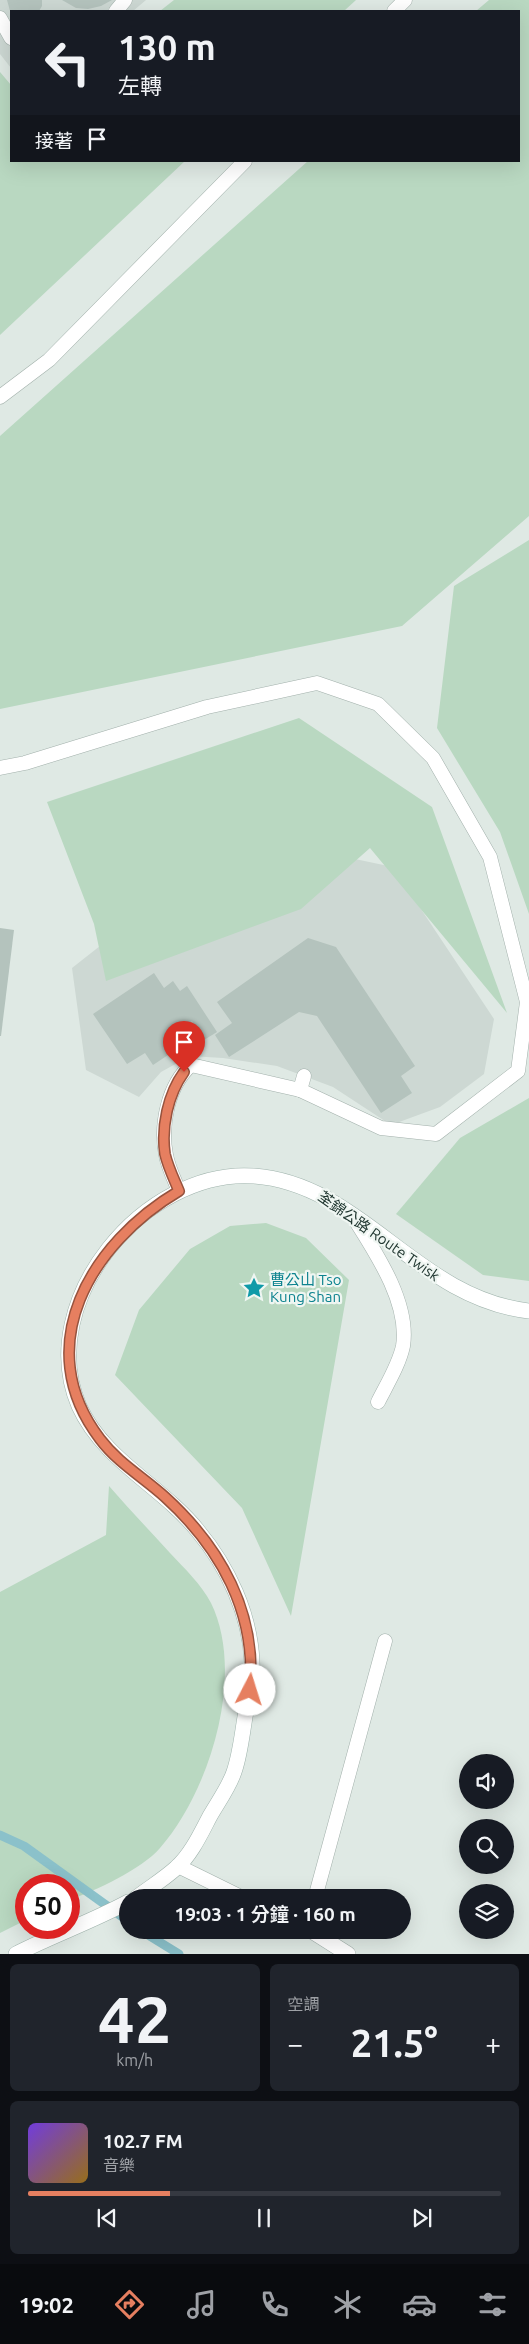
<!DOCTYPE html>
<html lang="zh-TW">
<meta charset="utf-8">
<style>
body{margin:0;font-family:Ubuntu,"Noto Sans TC",sans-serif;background:#20242c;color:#f1f3f6;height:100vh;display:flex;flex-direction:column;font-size:19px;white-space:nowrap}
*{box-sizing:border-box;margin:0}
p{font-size:16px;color:#9ea1a6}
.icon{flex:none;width:28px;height:28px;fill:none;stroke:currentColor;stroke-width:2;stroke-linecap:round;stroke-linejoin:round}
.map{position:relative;height:1954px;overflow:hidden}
.side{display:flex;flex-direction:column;gap:10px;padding:10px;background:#0d0f14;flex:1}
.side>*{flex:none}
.hud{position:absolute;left:10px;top:10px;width:510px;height:152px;border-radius:0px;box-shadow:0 5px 20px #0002;background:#171b24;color:#f1f3f6;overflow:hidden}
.fabs{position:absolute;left:459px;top:1754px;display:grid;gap:10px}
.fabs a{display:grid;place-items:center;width:55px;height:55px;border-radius:50%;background:#171b24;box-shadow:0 5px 20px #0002;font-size:25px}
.speed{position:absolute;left:15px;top:1874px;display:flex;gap:10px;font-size:25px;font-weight:700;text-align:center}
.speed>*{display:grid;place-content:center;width:65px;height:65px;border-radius:50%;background:#171b24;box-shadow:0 5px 20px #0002;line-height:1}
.speed .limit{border:8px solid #d22;background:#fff;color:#111}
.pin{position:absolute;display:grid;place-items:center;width:42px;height:42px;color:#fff;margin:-51px -21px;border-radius:50% 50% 50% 0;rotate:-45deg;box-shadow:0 0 5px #0007}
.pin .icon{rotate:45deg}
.me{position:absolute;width:55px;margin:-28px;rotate:5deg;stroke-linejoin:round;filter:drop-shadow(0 0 4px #0008)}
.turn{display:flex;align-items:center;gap:18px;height:105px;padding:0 25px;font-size:22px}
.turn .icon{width:65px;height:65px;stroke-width:2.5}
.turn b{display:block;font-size:35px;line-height:42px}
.then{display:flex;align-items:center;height:48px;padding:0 25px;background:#0003;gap:10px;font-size:19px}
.big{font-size:38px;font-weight:600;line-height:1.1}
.side .tile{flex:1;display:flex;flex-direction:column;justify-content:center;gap:8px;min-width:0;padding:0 18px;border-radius:8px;background:#20242c}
.side .dial{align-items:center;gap:0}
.dial b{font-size:65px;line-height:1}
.song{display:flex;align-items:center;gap:15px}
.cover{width:60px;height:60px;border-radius:8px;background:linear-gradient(135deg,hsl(260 70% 55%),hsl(40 70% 35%))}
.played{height:5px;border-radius:2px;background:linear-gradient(90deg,#e67f60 30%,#363941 30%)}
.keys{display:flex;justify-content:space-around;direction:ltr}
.heat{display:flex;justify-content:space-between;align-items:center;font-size:28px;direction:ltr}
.side .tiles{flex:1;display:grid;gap:10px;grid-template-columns:1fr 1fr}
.tile:last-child{grid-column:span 2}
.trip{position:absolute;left:119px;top:1889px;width:292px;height:50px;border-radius:25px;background:#171b24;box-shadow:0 5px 20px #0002;font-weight:600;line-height:50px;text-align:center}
.menu{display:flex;height:80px;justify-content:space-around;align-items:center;background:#090b0e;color:#9ea1a6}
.menu .icon{width:35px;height:35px}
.menu .selected{color:#e67f60}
.menu b{font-size:22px;color:#f1f3f6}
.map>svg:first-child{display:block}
</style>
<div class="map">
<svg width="529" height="1954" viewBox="0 0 529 1954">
<rect width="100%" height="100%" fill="#dfe9e4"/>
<!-- built -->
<g fill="#cdd8d3">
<polygon points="0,0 146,0 133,11 11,11 11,68 0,54"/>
<polygon points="241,835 393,867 494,1019 484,1074 440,1107 391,1125 333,1087 277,1066 223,1058 190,1056 161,1072 139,1097 86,1070 72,968"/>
</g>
<!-- green -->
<g fill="#b9d8c1">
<polygon points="174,0 356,0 344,11 160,11"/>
<polygon points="489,0 529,0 529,516 402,626 0,709 0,436 308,161 519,161 519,11 476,11"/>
<polygon points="0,72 11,85 11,161 185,161 0,335"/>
<polygon points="529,540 529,914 500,832 437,728 454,586"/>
<polygon points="299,718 432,807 507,1013 370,848 301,909 106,981 94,924 47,802"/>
<polygon points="529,1098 529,1281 483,1275 396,1214 460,1138"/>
<polygon points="266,1223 306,1238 349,1280 291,1616 242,1508 115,1375 139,1310 190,1249 230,1226"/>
<path d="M109,1486C129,1509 150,1531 170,1553C185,1569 201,1584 211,1603C246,1674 210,1791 160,1848C142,1869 95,1891 69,1900V1885H26V1920L0,1933V1592L106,1535Z"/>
</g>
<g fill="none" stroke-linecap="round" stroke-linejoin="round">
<!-- stream -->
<g stroke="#8bc1ca" stroke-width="9">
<polyline points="0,1835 24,1846 128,1921"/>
<polyline points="140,1930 179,1954"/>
</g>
</g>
<!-- building -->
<g fill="#b4c3bd">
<polygon points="7,0 42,0 42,6 39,11 10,11"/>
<polygon points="62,0 112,0 101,6 88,9 76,8"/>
<polygon points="0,928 14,930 1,1036 0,1036"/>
<polygon points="308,938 336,947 415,1066 401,1076 412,1093 381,1113 317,1016 299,1012 229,1057 215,1035 232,1023 217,1002"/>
<polygon points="154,973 164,988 173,981 180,991 187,986 217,1032 204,1040 192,1021 168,1037 177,1049 153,1065 145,1053 127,1064 93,1014"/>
</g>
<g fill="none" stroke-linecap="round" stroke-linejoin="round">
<!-- lane casing -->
<g stroke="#a2b0ab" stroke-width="15">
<g id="lane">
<polyline points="116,11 125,0"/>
<polyline points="394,11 405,0"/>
<polyline points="0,18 11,38"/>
<polyline points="0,397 49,360 245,161"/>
<path d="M0,768L25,763L207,707L317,683L378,704L433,758L490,857L527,1002L518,1071L436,1134L381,1128L300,1090L191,1065C168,1085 160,1125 166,1155C168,1167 174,1179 179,1191"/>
<polyline points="300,1090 304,1076"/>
<path d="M352,1215C374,1250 410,1302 403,1346C399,1365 387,1384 378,1402"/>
<polyline points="178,1866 243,1898"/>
<polyline points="315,1898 385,1641"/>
</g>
</g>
<!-- street casing -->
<g stroke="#a2b0ab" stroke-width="16">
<polyline id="street" points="310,1930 348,1954"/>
</g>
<!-- secondary casing -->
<g stroke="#9fb3ac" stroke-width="16">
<g id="secondary">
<path d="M136,1898C149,1888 164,1879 176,1868C191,1855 201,1833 210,1816C218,1802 229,1787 234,1772C240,1755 242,1735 245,1717C248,1699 253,1680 252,1662C250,1614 228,1567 198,1531C162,1486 104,1461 79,1406C34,1301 145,1168 254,1176C362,1184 416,1298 529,1311"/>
<path d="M16,1954C53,1935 91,1922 128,1902"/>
</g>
</g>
<!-- lane -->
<use href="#lane" stroke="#fff" stroke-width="14"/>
<!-- street -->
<use href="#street" stroke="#fff" stroke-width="15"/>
<!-- secondary -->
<use href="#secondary" stroke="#fff" stroke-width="15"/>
</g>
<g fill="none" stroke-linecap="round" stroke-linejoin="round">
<!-- route casing -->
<g stroke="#96533e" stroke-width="12">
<path id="route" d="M184,1072C168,1094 161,1127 165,1154C168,1167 174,1179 179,1191C91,1243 29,1346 100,1439C118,1463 143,1477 165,1497C221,1548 257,1613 250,1690"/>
</g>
<!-- route -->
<use href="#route" stroke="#e67f60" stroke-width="9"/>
</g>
<!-- icons -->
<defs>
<g id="sight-bare" transform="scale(1.725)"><path d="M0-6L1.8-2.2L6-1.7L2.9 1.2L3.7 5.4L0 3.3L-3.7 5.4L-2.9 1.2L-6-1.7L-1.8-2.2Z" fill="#0f9aa8" stroke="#eff6f2" stroke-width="2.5" paint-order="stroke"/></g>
</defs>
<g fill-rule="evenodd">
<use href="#sight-bare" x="254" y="1288"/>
</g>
<g text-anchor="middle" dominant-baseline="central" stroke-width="4.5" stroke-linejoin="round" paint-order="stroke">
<!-- street labels -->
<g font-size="15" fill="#213731" stroke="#eff6f2">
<text transform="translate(379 1236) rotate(35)">荃錦公路 Route Twisk</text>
</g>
<!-- culture labels -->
<g font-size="15" fill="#0d838f" stroke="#eff6f2" text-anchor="start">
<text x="270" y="1279">曹公山 Tso<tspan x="270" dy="17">Kung Shan</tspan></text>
</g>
</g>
</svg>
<div class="fabs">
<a><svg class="icon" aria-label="sound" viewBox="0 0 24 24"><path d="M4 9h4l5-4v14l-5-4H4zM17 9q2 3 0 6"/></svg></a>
<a><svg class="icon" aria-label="search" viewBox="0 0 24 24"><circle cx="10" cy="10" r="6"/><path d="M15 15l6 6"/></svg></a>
<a><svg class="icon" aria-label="layers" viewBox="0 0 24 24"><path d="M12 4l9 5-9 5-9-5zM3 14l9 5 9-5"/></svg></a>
</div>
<div class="speed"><div class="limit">50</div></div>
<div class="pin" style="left:184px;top:1072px;background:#d93025"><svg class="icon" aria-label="arrive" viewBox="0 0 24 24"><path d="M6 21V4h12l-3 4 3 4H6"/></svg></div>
<svg class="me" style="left:250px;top:1690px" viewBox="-20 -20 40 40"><circle r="19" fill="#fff"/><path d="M0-13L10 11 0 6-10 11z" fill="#e67f60"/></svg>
<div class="trip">19:03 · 1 分鐘 · 160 m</div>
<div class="hud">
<div class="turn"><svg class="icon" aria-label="left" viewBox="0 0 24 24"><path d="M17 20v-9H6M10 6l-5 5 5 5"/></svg><div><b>130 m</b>左轉</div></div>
<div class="then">接著<svg class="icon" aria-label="arrive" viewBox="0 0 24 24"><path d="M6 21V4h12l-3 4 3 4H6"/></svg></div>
</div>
</div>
<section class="side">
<div class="tiles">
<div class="tile dial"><b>42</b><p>km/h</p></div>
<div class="tile"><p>空調</p>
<div class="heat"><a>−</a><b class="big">21.5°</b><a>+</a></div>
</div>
<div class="tile">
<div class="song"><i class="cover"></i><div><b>102.7 FM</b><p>音樂</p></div></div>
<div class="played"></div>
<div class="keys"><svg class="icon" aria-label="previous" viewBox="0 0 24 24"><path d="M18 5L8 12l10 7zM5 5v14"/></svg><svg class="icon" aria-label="pause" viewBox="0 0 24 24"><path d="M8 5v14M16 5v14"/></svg><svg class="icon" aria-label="next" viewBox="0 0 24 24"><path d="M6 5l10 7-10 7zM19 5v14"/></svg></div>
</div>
</div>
</section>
<nav class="menu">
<b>19:02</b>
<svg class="icon selected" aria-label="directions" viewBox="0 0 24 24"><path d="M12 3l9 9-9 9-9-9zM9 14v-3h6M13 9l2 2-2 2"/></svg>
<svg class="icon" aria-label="music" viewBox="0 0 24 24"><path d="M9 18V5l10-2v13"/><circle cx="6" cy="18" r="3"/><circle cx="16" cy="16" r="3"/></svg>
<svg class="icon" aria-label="phone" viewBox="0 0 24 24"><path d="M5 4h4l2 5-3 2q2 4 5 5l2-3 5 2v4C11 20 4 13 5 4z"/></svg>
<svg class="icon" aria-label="climate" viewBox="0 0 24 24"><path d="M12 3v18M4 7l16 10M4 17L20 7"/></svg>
<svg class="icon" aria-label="car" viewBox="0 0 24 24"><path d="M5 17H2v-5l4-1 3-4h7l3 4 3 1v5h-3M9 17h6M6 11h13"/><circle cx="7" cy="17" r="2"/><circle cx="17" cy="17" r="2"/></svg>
<svg class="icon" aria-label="filters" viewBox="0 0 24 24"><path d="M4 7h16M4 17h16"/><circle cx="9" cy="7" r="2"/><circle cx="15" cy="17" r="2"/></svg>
</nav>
